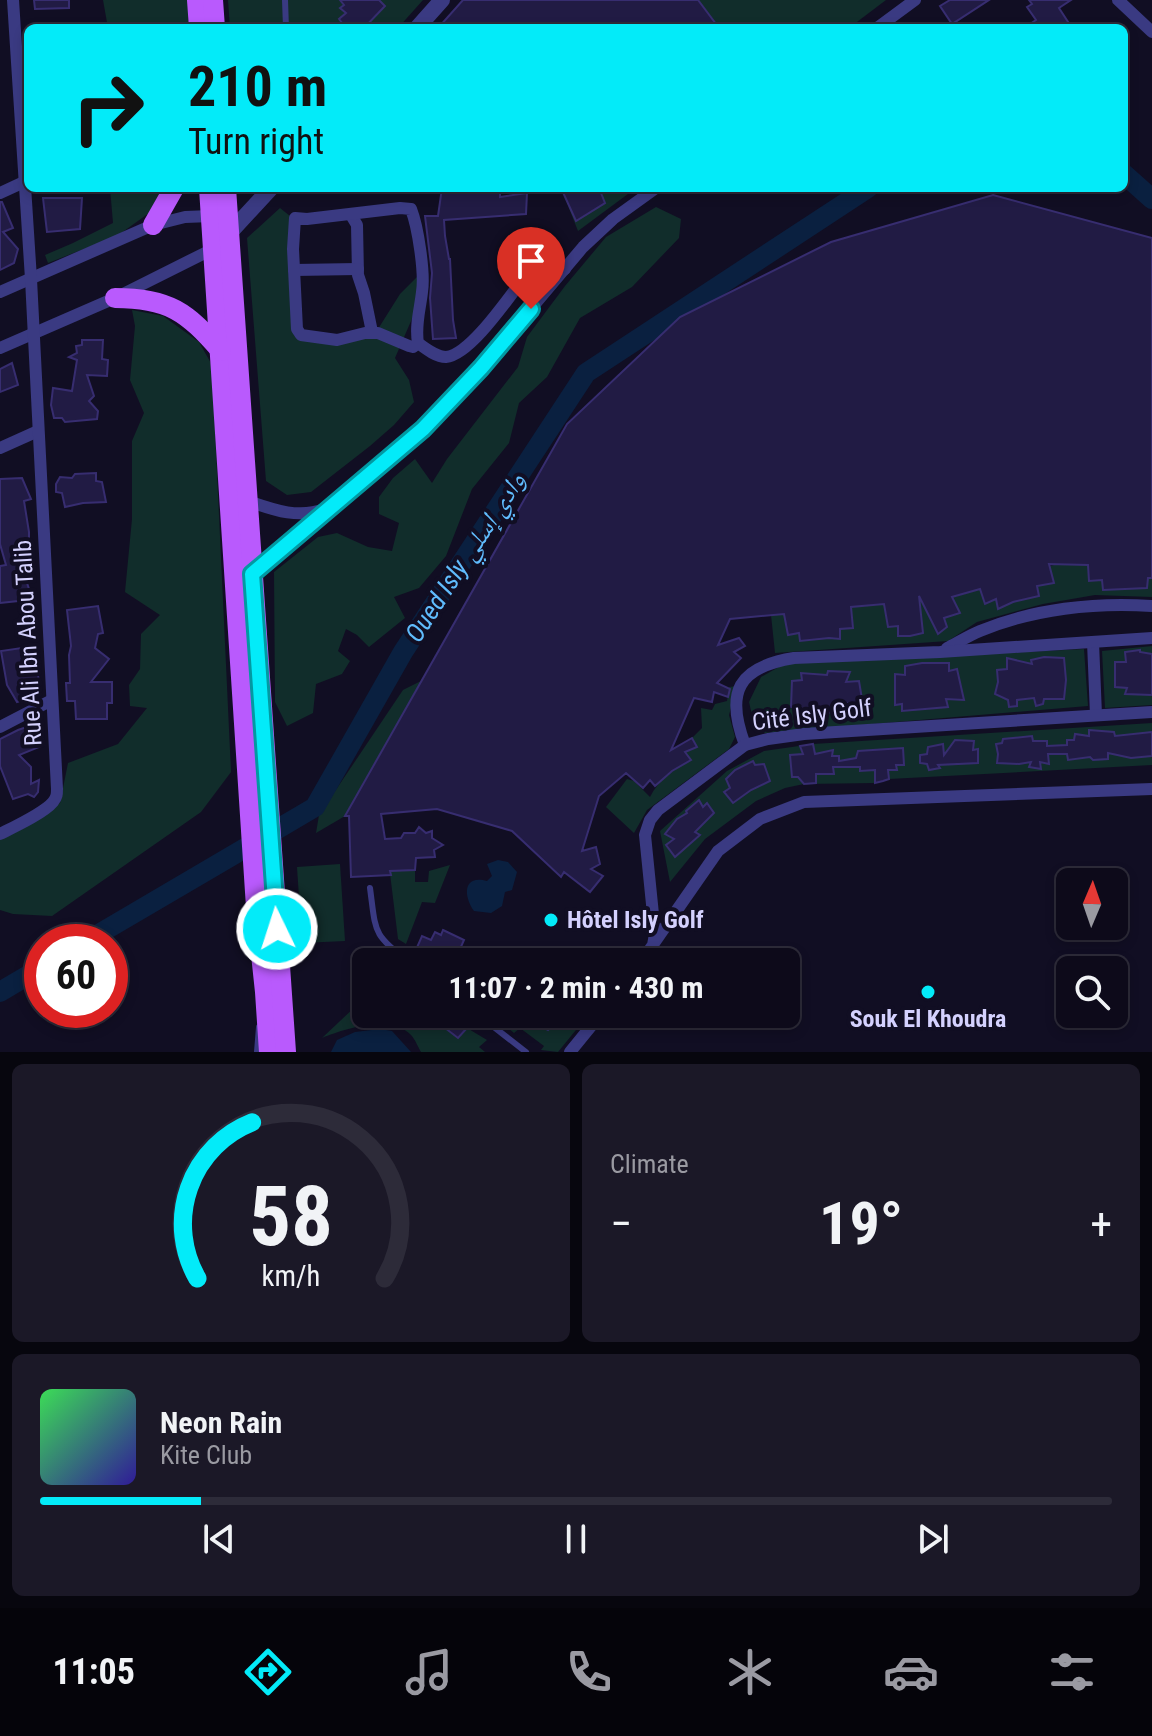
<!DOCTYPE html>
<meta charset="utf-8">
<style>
body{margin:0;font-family:"Roboto Condensed","Noto Naskh Arabic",sans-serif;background:#1b1827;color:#f1f3f6;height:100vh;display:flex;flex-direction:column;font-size:30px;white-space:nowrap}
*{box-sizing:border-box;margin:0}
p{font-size:26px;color:#9a9aa2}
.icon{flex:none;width:44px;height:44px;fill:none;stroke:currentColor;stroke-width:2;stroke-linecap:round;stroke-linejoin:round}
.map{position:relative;height:1052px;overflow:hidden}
.side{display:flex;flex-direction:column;gap:12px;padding:12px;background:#07060e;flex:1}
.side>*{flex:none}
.top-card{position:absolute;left:24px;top:24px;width:1104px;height:168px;border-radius:12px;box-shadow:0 4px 12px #0003,0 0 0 2px #2d2b39;background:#03ebf9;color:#111;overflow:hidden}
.needle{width:52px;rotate:2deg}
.tools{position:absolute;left:1056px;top:868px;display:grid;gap:16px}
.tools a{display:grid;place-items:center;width:72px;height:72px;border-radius:12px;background:#0d0a1a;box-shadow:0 4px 12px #0003,0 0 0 2px #2d2b39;font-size:40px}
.speed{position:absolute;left:24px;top:924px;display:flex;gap:16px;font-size:40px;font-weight:700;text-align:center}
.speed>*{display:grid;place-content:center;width:104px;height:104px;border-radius:50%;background:#0d0a1a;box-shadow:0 4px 12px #0003,0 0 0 2px #2d2b39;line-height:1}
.speed .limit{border:12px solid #d22;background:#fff;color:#111}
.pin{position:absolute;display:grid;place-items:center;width:68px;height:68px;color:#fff;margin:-82px -34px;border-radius:50% 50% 50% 0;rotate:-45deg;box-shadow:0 0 8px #0007}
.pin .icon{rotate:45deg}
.me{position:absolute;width:88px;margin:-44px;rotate:356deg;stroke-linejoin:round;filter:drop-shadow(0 0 6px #0008)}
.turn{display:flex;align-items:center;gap:28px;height:168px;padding:0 32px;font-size:36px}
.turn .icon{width:104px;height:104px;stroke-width:2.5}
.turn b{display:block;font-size:56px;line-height:68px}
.big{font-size:60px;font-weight:700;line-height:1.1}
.side .widget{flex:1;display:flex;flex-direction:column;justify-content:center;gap:12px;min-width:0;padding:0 28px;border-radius:12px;background:#1b1827}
.side .dial{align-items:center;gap:0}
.dial svg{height:208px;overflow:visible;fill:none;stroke:#2d2b39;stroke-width:7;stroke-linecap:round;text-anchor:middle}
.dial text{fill:#f1f3f6;stroke:none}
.song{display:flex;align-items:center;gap:24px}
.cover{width:96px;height:96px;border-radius:12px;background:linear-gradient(135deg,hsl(130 70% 55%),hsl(250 70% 35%))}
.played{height:8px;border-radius:4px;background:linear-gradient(90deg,#03ebf9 15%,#2d2b39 15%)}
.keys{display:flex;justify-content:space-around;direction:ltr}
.heat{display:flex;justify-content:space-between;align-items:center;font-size:44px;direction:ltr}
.side .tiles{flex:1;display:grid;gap:12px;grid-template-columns:1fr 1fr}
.widget:last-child{grid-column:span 2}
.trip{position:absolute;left:352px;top:948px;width:448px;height:80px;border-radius:12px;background:#0d0a1a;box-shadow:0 4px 12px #0003,0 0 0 2px #2d2b39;font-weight:700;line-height:80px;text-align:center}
.menu{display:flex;height:128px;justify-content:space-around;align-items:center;background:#05040a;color:#9a9aa2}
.menu .icon{width:56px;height:56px}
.menu .current{color:#03ebf9}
.menu b{font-size:36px;color:#f1f3f6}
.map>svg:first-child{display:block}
</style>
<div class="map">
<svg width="1152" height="1052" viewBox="0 0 1152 1052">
<rect width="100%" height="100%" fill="#110e23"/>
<!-- green -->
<g fill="#112d2b">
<polygon points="103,0 188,0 189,28 108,28"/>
<polygon points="228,0 423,0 398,28 230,28"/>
<polygon points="548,0 886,0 849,28 564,28"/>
<polygon points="110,188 162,188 149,213 117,236 48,263 45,255 73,243 113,223"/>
<polygon points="561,188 636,188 578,231"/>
<polygon points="656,207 681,219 679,238 632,287 580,318 547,377 519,403 509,443 472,489 446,556 419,588 394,597 405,618 369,647 357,635 346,629 338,651 350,661 342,674 316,684 313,713 287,726 275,702 274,572 318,537 337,533 368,547 392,551 399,523 379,514 379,497 393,478 415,459 432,483 447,459 518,367 527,337 565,286 606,237"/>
<polygon points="280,208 290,216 296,322 305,339 378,329 400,294 418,276 421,298 395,358 409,380 414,402 394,425 370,446 311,492 287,495 266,481 247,238"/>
<polygon points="132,310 163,316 199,342 212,365 231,772 201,812 52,916 13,914 0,910 0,840 60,803 68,763 118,744 147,708 130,706 129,685 140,669 141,634 160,615 125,592 132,519 132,441 144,413 130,380 135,326"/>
<polygon points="1057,564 1152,566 1152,597 1095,595 1043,604 977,622 948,641 775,653 771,615 952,598"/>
<polygon points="1152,646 1152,705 1105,708 1102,651"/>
<polygon points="1084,649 1088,706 765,733 755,728 749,702 761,677 784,664"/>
<polygon points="421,681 345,816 316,833 319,815 403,690"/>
<path d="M737,686L729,715L735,737L729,749L647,810L634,833L606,807L627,779L634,781L650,797C659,779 674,770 690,760L685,752L696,747L692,738L702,728L701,708L712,710L715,704L727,701L729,687Z"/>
<polygon points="1152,723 1152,765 889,779 875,783 804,784 785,788 756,801 705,839 670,882 660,831 727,771 764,751 813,744"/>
<polygon points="388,857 415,870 415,882 428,882 429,871 450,865 435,903 422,902 406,944 398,939"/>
<polygon points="340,864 345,941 302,943 297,867"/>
<path d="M366,1002V1014H427L458,1038L467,1028L487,1040L479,1047L485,1052H421C418,1047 415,1039 411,1035C391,1014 344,1029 322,1038L356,1006Z"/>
<polygon points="491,1014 538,1014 532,1021 548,1030 556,1027 569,1014 589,1014 558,1052 541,1050 544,1046 520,1028 514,1033"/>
</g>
<!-- water -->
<g fill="#0a2040">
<path d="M498,860L508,862L517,872L512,890L505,892L502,906L491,913L474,911C463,896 463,874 487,881L492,876L487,864Z"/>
<polygon points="380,1029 392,1031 411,1052 331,1052 337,1040 355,1032"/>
</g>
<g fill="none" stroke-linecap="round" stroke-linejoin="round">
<!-- river -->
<g stroke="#0a2040" stroke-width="20">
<polyline points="1124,174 1152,199"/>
<polyline points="85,942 315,807 403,652 586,373 868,188"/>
<polyline points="0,992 42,967"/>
</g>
</g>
<!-- building -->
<g fill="#211b44" stroke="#372d70" stroke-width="2">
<polygon points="34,0 69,0 69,8 35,9"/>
<polygon points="340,0 379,0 385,6 364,28 346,28 339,19 346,13 340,8 344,5"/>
<polygon points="463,0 698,0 719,28 438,28"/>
<polygon points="950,0 989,0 952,24 940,6"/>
<polygon points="1029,0 1071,0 1059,8 1072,28 1024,28 1036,20 1027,7 1032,4"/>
<polygon points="442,188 500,188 500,197 527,193 526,214 444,220 445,236 449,259 450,259 453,320 456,338 433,339 430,298 432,273 425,216 438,216"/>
<polygon points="561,188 599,188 605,203 576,221"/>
<polygon points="993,195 1152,238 1152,578 1148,578 1147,588 1103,590 1102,580 1089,581 1088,565 1049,564 1054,583 1037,586 1039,596 1013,602 998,609 996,599 985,604 980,589 952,597 960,613 944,618 947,627 938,634 919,596 923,633 910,636 898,636 898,626 888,627 884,604 851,607 853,628 840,629 840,639 829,638 800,641 799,633 788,635 784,614 730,619 718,645 739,638 745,646 734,652 741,658 717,683 730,689 728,697 714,692 712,702 694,698 671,750 692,738 697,747 685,752 691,760 672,771 655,786 650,780 643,788 626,773 599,796 582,851 596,847 600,864 591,869 603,876 590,892 564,872 561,877 512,831 437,809 381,814 385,839 401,838 404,833 415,833 419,827 426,833 432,831 432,838 443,845 434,850 435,857 416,858 415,870 390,871 391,875 351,877 349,816 345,816 567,424 680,317 831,242"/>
<polygon points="43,198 82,198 80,229 47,232"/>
<polygon points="0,202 2,202 13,228 3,232 18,249 14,263 0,270"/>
<polygon points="82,340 103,340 102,359 108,360 107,376 87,375 94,396 89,401 98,411 97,419 65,422 62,418 54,418 51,405 53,388 72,391 77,360 69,357 77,353 76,346 82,345"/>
<polygon points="12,363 18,385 0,392 0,369"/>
<polygon points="96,473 96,481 102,482 106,502 83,503 65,507 62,493 56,492 56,484 60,477 72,478 75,474"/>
<polygon points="22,478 31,499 24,501 29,532 29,550 25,550 31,572 24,574 29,589 20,593 18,601 0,603 0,566 6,565 0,544 0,479"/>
<polygon points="98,606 103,633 98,634 95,648 109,659 91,682 112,682 112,703 107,703 107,719 76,719 75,701 67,701 66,683 70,683 69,655 71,646 67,610"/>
<polygon points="35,646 39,653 36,656 38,666 36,666 40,686 36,696 17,702 7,685 1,651"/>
<polygon points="1140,650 1140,652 1152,654 1152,695 1125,694 1127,688 1115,687 1115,662 1126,662 1125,652"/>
<polygon points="1044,657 1064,658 1066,680 1064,699 1044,699 1043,704 1036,706 1034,698 1017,700 1017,706 1009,707 1008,700 995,694 998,682 997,670 1007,669 1007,658 1032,664 1031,660"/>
<polygon points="922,663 949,663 949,671 957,669 964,700 946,699 948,707 902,711 902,704 895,705 895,674 905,675 905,666"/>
<polygon points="828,671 850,672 846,682 859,681 863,705 848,703 849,712 812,713 812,718 801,716 801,707 791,707 792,681 802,680 801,673 827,675"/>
<polygon points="38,723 44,745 19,755 31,767 31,784 39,780 38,792 34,797 28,794 13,799 0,766 0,739 18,730"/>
<polygon points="1089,730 1114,732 1115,736 1152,732 1152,756 1131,758 1108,753 1108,759 1093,760 1090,757 1068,760 1067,754 1048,754 1049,764 1040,762 1041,769 1029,767 1031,762 1019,764 997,763 998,754 996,744 1002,743 1003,739 1032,736 1033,741 1047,741 1047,746 1067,745 1067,740 1074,740 1075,734 1089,736"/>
<polygon points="955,740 974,741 973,750 978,749 978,763 938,765 940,768 929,770 927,764 920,763 920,755 927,754 928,747 943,744 944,755"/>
<polygon points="813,744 815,754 833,750 832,756 839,756 839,761 856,758 858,751 903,748 904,765 896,765 897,770 888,770 889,779 883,781 875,783 875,770 860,771 860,767 833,767 834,774 816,774 816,783 804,784 798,777 792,777 790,755 803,754 800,746"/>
<polygon points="753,761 755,765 764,764 770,781 751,790 733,803 724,792 730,788 726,779 735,770"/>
<polygon points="699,800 703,807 707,803 714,813 695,832 700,835 675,857 666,845 674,839 665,834 677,819 687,813 686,811"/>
<polygon points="443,930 464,940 456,958 445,952 441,962 428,962 430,959 415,952 422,936 431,940 435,932 441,935"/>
<polygon points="427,1014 451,1014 467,1028 458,1038"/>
<polygon points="538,1014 563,1014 548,1030 532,1021"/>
</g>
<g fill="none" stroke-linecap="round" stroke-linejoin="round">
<!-- service -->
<g stroke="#3a3a82" stroke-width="6">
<polyline points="285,0 286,28"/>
<path d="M370,888C376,932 372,934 409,962"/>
<polyline points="604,950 620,962"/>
<polyline points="477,1014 526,1052"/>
<polyline points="257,1052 259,1027"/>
</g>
<!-- minor -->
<g stroke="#3a3a82" stroke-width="12">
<polyline points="1118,0 1152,32"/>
<polyline points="877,28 915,0"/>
<polyline points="0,193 24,182"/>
<polyline points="351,215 357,225 358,275 364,293 372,332"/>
<polyline points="294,270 358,269"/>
<polyline points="0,292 153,225 185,217 211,216"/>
<path d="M418,343C415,325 420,310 422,292C425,273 418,227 411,209L400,208L307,219L295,218L293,249L297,329L301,335L337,340L365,333H378L409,346L413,347L418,343C426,349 436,357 446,357C473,355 518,283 537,261L548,257L553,258L565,269"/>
<polyline points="0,348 115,298 213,249"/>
<polyline points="0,448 38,431"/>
<path d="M248,501C274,510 298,519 325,509"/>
<polyline points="252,574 423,429 481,368 583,247 613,219 656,188"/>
<polyline points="1093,642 1096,715"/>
<path d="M947,648C957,643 968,636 980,631C1033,609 1095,602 1152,606"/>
<polyline points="0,727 52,700"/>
<path d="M745,745C725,692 738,667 794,658L940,652L1152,638"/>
<path d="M0,834C14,827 44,813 53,802C57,797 57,794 57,789L31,279L13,0"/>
<polyline points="654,943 718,851 760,819 804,802 1152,789"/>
<polyline points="641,962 653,945 655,934 645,835 650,820 658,810 745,745 768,739 804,734 1152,712"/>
<polyline points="570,1052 601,1014"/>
</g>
<!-- tertiary -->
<g stroke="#3a3a82" stroke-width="16">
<polyline points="417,28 442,0"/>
<polyline points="223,240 271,188"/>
</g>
<!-- primary -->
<g stroke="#b95afd" stroke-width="20">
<polyline points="197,0 199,28"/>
<polyline points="213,0 215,28"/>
<polyline points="209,188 256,907 265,992 269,1052"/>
<polyline points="226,188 286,1052"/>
<polyline points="153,225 174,188"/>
<path d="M115,298C169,298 187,312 221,351"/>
</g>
</g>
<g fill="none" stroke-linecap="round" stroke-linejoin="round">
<!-- route casing -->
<g stroke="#0299a2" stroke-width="20">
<polyline id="route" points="277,929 252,574 423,429 481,368 531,309"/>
</g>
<!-- route -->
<use href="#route" stroke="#03ebf9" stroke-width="14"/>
</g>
<!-- markers -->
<g fill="#03ebf9" stroke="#110e23" stroke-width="3">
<circle cx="551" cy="920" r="8"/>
<circle cx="928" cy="992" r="8"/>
</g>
<g text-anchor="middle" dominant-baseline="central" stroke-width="8" stroke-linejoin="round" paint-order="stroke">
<!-- street labels -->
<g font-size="24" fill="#d4d1fe" stroke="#110e23">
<text transform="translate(28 643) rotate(-93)">Rue Ali Ibn Abou Talib</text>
<text transform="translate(812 715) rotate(-7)">Cité Isly Golf</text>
</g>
<!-- poi labels -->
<g font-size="24" font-weight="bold" fill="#d4d1fe" stroke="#110e23" text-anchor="start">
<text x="567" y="920">Hôtel Isly Golf</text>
<text x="928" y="1019" text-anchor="middle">Souk El Khoudra</text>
</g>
<!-- water labels -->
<g font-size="26" font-style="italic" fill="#60bcfd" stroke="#110e23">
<text transform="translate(465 557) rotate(-57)">Oued Isly وادي إسلي</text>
</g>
</g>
</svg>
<div class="tools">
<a><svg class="needle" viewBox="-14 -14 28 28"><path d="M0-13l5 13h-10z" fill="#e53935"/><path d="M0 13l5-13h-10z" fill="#9a9aa2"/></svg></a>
<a><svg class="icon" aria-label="search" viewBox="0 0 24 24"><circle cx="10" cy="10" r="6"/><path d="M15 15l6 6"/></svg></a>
</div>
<div class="speed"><div class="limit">60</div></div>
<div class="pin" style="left:531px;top:309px;background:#d93025"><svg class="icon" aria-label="arrive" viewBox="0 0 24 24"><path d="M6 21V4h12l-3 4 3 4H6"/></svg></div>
<svg class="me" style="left:277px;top:929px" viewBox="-20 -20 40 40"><circle r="17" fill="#03ebf9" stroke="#fff" stroke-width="3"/><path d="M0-11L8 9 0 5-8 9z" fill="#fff"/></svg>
<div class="trip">11:07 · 2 min · 430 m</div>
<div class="top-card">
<div class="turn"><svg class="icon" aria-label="right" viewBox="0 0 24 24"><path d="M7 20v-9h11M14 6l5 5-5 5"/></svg><div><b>210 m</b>Turn right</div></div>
</div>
</div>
<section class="side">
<div class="tiles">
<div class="widget dial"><svg viewBox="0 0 100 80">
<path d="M14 69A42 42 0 1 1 86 69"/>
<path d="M14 69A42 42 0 0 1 35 9" stroke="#03ebf9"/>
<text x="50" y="56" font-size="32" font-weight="700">58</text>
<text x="50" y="72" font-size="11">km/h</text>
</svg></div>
<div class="widget"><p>Climate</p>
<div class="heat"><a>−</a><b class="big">19°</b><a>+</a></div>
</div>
<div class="widget">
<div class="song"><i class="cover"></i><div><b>Neon Rain</b><p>Kite Club</p></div></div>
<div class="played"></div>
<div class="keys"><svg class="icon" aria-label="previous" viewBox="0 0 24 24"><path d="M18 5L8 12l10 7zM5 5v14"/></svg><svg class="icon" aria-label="pause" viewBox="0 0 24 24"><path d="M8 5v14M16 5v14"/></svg><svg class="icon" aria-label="next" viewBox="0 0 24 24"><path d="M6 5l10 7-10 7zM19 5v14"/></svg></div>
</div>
</div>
</section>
<nav class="menu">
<b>11:05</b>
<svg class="icon current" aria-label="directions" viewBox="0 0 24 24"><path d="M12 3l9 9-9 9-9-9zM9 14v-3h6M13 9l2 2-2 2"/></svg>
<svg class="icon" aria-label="music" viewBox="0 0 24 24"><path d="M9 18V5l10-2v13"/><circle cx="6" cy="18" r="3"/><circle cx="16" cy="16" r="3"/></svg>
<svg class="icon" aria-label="phone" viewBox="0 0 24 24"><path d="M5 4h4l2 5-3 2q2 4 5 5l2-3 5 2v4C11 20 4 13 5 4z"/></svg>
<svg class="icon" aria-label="climate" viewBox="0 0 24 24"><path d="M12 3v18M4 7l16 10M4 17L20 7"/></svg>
<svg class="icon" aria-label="car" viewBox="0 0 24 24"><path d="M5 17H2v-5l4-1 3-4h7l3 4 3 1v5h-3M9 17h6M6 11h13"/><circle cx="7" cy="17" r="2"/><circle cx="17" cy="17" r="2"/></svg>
<svg class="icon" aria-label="filters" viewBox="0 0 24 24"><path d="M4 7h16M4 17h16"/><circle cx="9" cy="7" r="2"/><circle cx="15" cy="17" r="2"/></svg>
</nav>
